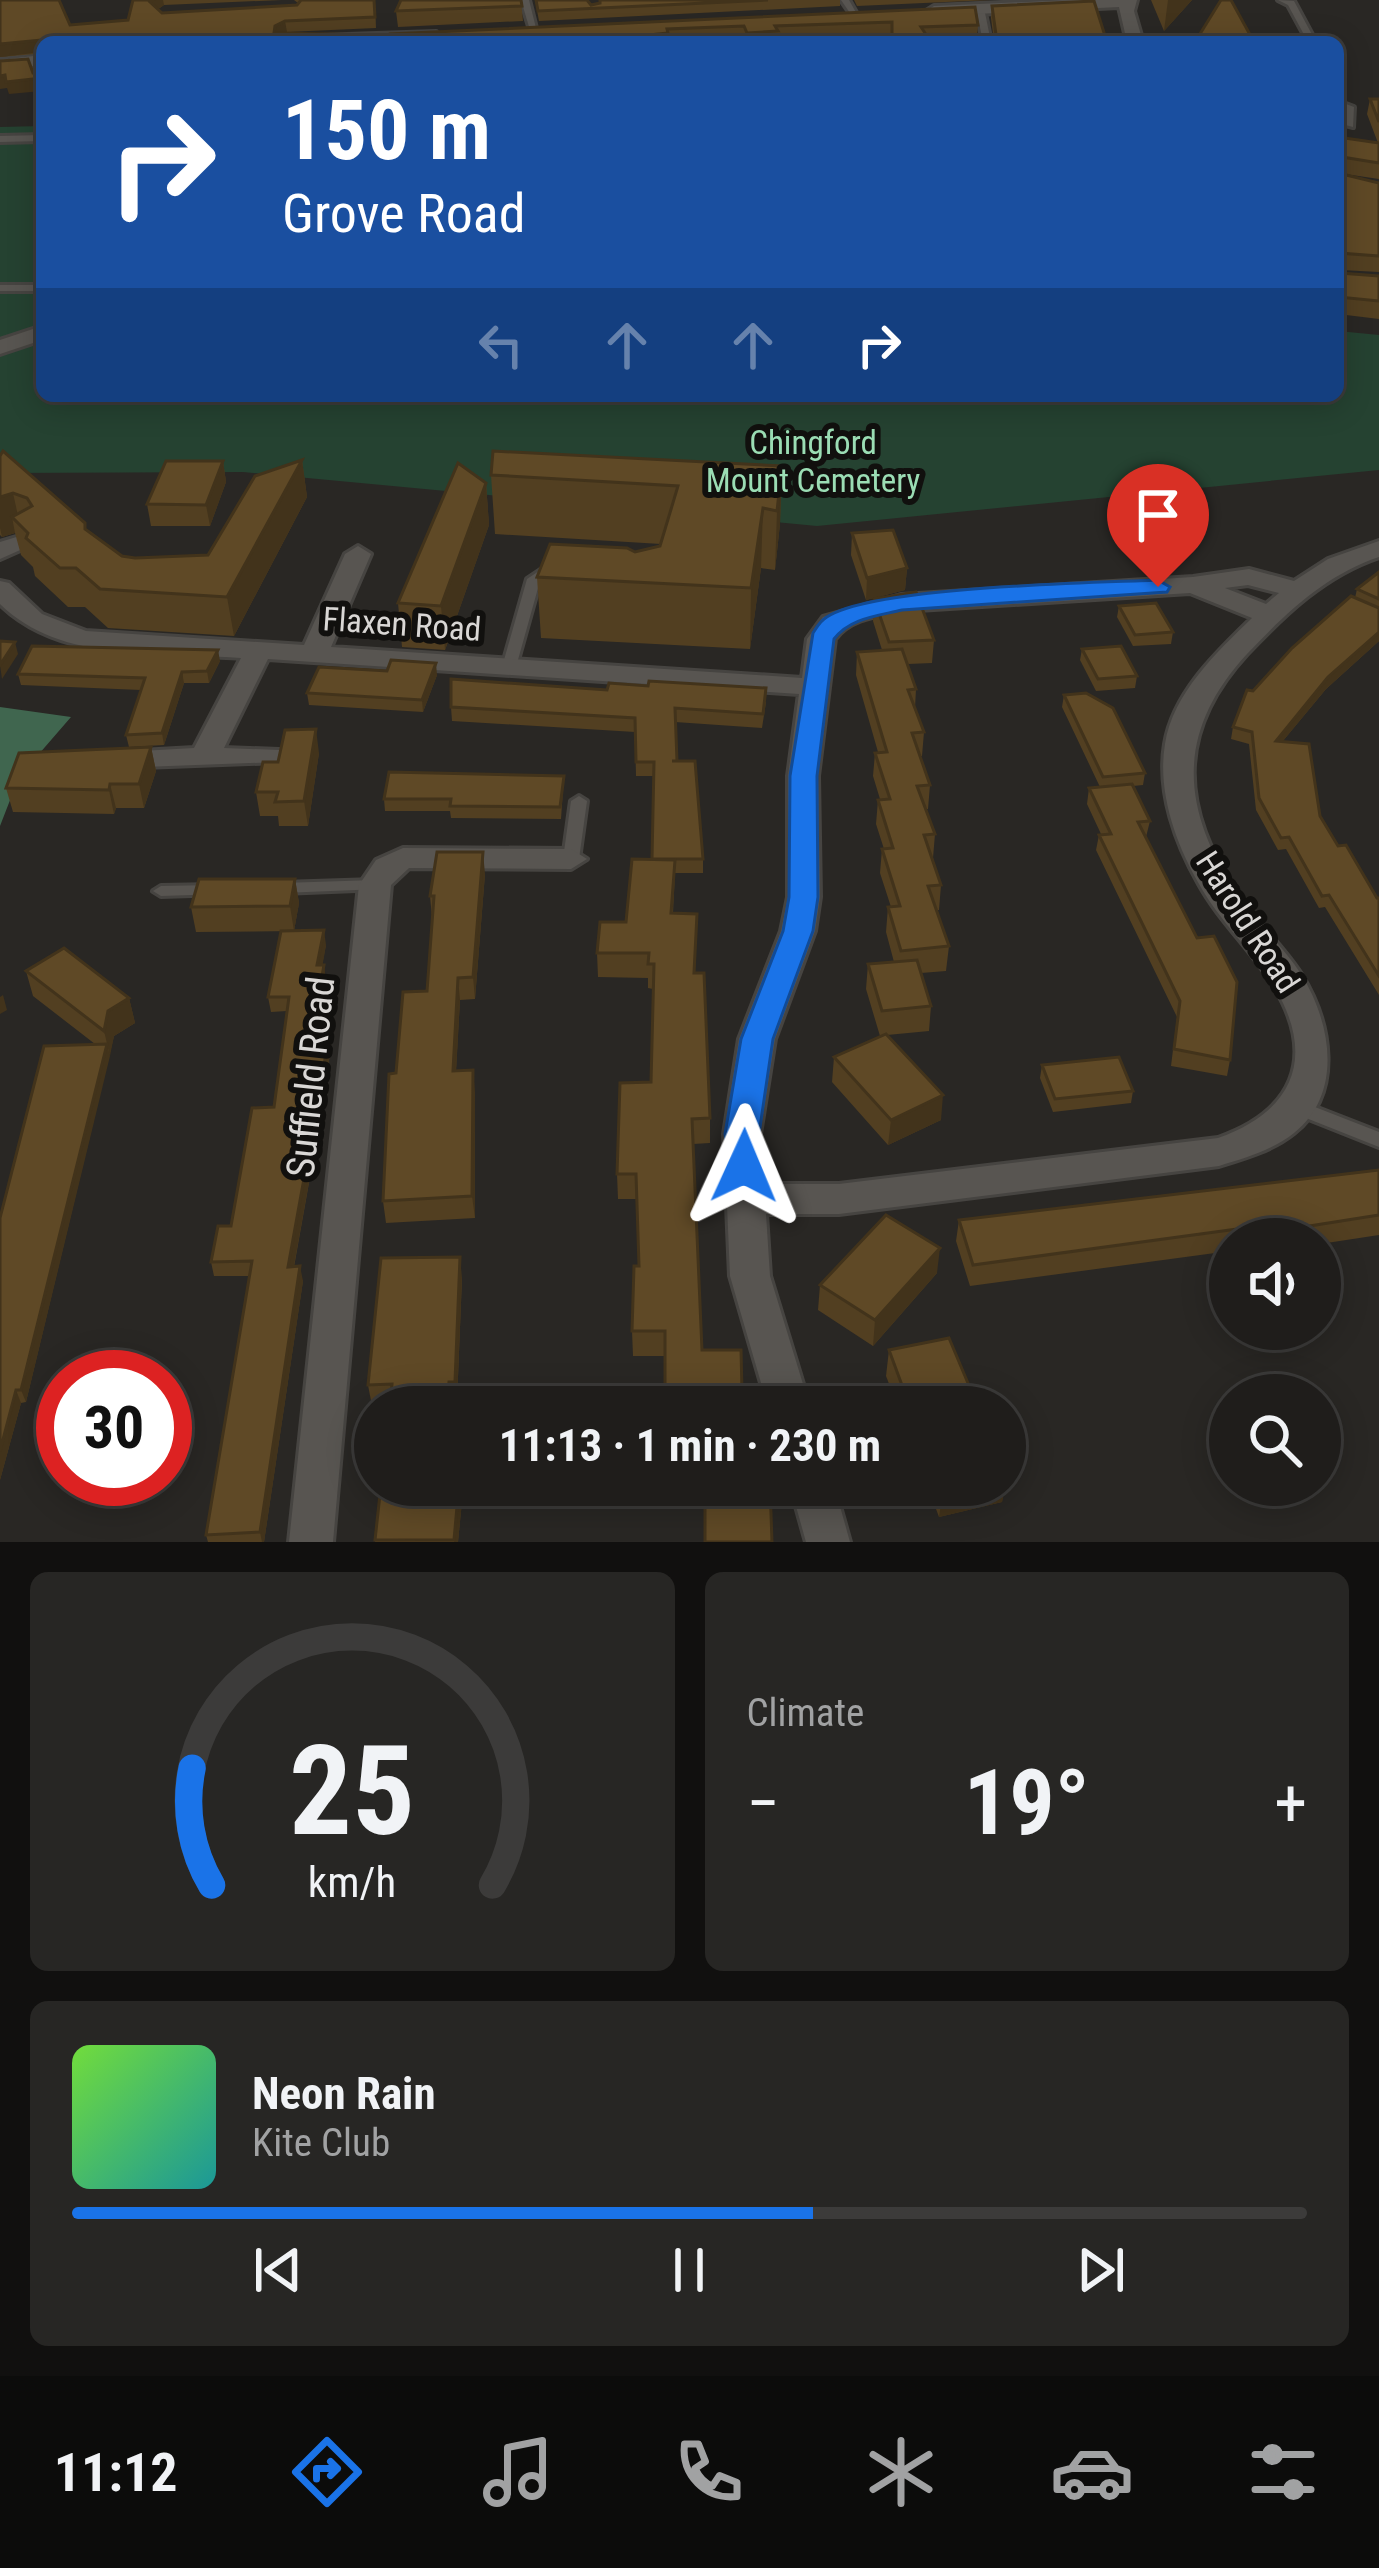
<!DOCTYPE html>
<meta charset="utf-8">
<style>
body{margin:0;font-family:"Roboto Condensed",sans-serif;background:#272624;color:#f1f3f6;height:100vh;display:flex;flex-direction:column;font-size:45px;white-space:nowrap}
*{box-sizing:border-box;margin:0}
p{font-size:39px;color:#a1a2a3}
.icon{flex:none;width:66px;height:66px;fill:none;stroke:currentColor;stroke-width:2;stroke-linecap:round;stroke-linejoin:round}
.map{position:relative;height:1542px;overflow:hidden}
.side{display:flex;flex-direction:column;gap:30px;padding:30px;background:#11100f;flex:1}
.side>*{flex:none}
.hud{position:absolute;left:36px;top:36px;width:1308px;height:366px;border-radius:18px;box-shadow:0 6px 30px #0003,0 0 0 3px #3c3b3a;background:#1a4fa0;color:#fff;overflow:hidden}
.controls{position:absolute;left:1209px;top:1218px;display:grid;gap:24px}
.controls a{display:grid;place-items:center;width:132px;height:132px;border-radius:50%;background:#1f1d1b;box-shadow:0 6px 30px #0003,0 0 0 3px #3c3b3a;font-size:60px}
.speed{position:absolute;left:36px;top:1350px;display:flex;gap:24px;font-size:60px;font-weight:700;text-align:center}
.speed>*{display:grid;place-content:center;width:156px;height:156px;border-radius:50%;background:#1f1d1b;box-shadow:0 6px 30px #0003,0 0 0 3px #3c3b3a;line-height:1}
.speed .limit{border:18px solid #d22;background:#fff;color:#111}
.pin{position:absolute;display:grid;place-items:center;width:102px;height:102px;color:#fff;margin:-123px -51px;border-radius:50% 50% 50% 0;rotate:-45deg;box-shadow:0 0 12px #0007}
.pin .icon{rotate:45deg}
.me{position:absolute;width:132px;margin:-66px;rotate:1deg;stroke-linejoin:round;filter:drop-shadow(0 0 9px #0008)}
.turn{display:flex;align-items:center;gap:42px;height:252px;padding:0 48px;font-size:54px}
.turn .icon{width:156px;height:156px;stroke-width:2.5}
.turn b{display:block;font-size:84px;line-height:102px}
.lanes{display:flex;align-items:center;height:114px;padding:0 48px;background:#0003;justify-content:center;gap:60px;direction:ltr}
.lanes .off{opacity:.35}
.big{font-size:90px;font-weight:700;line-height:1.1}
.side .tile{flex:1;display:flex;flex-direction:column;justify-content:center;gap:18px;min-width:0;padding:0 42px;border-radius:18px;background:#272624}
.side .dial{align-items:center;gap:0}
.dial svg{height:312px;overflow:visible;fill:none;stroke:#3c3b3a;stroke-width:7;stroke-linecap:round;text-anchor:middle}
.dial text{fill:#f1f3f6;stroke:none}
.song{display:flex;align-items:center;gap:36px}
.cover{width:144px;height:144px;border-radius:18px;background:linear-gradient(135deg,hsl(100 70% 55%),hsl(180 70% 35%))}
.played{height:12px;border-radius:6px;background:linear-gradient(90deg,#1a73e8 60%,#3c3b3a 60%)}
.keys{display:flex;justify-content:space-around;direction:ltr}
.heat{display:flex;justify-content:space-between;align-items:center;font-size:66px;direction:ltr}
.side .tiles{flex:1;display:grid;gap:30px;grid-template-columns:1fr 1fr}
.tile:last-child{grid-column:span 2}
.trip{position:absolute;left:354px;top:1386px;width:672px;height:120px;border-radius:60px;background:#1f1d1b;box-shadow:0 6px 30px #0003,0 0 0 3px #3c3b3a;font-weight:700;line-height:120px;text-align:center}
.tab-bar{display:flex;height:192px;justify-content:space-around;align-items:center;background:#0c0c0b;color:#a1a2a3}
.tab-bar .icon{width:84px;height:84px}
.tab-bar .on{color:#1a73e8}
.tab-bar b{font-size:54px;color:#f1f3f6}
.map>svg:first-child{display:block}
</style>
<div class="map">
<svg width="1379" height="1542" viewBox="0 0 1379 1542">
<rect width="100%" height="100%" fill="#292724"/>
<!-- green -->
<polygon fill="#254231" points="42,126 42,396 1338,396 1338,331 1379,335 1379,470 817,526 243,472 0,473 0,127"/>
<!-- forest -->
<polygon fill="#40664f" points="0,707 71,717 19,777 0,826"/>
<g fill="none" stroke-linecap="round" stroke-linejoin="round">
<!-- lane casing -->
<g stroke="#464441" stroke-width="6">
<g id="lane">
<polygon points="521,0 529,0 537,32 530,30"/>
<polygon points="841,0 849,0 858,16 852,16"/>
<polygon points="1278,0 1294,1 1316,42 1308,42 1288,5"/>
<polygon points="980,6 984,8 991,42 983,42 976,8"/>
<polygon points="37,58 42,64 42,85 38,82 33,60"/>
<polygon points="42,135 42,141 0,142 0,136"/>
<rect x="0" y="285" width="42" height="6"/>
<polygon points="554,561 561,565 540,581 516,667 509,671 504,670 502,667 527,579"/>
<polygon points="579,796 587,801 579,859 571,864 563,859 571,801"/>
<polygon points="375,880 383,885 381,889 282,893 274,888 282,883"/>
<polygon points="216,885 224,890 222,894 161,896 153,891 161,886"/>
<polygon points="1297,1100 1379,1132 1379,1147 1291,1112 1288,1107 1291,1102"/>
</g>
</g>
<!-- street casing -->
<g stroke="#464441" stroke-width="6">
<g id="street">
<polygon points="1071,0 1137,0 1134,11 1143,42 1127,42 1119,7 934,16 926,11 934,6"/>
<polygon points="436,32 436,38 430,40 279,42 287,37"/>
<polygon points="42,55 42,65 0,70 0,60"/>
<polygon points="1338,101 1354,107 1353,127 1338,123"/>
<polygon points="42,326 42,340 0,354 0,340"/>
<polygon points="23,535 32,538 36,543 0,559 0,542"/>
<path d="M1379,541V557C1325,575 1285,614 1247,654C1175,732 1180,809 1238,895C1257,923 1283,946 1301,974C1331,1022 1344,1093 1294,1133C1273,1150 1245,1158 1219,1166L839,1214H766L770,1276L810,1407H768L730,1276L724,1134L739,1039L781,931L788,897V776L799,694L268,659L224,748L279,750L283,756L279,762L116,768L101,759L105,753L194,748L241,658C161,652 61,664 0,604V581L9,583L42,614L86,631L304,645L345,554L358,546L371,554L331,647L802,678L807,639L823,617L902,595L1193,577L1249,569L1294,581L1328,559ZM1248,585L1279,593L1266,604L1225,588ZM1190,593L1252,618C1217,652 1173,693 1165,744C1157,792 1176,844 1199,884C1220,922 1253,951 1275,988C1317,1059 1292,1112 1218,1138L839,1184H764L760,1134L775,1039L815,931L820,897L818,776L835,639C850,618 877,616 902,611Z"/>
<polygon points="403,848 571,849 587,859 571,869 409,868 391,885 333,1542 289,1542 359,885 376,860"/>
<polygon points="790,1485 834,1485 850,1542 806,1542"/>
</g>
</g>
<!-- lane -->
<use href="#lane" fill="#585551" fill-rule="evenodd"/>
<!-- street -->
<use href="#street" fill="#585551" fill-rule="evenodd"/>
</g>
<!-- wall -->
<g fill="#523f21">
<polygon points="0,0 70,25 128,20 133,0 282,0 164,5 158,9 162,13 297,5 298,3 294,0 375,0 376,28 287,32 0,57"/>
<polygon points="521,0 523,21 398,27 396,11"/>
<polygon points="535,0 591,5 599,3 599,0 840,0 840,6 539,21"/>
<polygon points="854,0 991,0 857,6"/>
<polygon points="1151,0 1192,0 1164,31"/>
<polygon points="992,6 1107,42 994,42 991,18"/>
<polygon points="975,7 978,25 977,37 929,39 931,42 891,42 891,33 778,37 778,42 746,42 744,38 668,42 387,42"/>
<polygon points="1370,99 1379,99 1379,179 1338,173 1379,183 1379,272 1341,270 1341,273 1379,276 1379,319 1338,314 1338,137 1378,143 1367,114"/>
<polygon points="0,456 86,529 122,556 135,558 208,555 302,460 307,497 234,636 108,628 85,607 68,607 35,576 33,567 21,555 15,533 2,537 0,535"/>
<polygon points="223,461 226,482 210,526 151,526 147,504"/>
<polygon points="782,466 780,524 775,570 761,568 750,649 541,638 537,577 660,546 661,544 495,534 491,475"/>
<polygon points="486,483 489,525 445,650 402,647 398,603"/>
<polygon points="852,533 907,568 905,590 866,600 851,555"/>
<polygon points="1379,572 1379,641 1326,689 1282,742 1320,816 1338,846 1377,898 1379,898 1379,995 1325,907 1319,908 1286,849 1278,850 1256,810 1249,744 1231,739 1233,727 1253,691 1355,598 1357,589"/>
<polygon points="874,599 934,640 932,663 908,664 916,689 915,708 924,732 922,756 920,756 930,785 928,809 926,809 935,834 933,858 941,885 939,910 936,910 949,946 946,971 921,973 931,1006 929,1031 887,1035 941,1120 888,1145 832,1082 834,1057 880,1036 866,989 868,964 894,962 886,932 888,907 891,907 880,873 882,849 884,849 876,824 878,800 880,799 873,776 875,753 878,752 856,675 857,652 882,650 873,621"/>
<polygon points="1119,606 1173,632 1171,644 1133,646 1117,617"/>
<polygon points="1082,649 1137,676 1135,688 1096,691 1080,660"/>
<polygon points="220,661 209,683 184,683 164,745 129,747 126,735 141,690 21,685 18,674"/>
<polygon points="387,671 437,675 423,712 309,705 307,693"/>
<polygon points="1064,695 1145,773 1143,785 1133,786 1150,821 1146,837 1230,1060 1227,1076 1171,1066 1177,1017 1096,850 1099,835 1101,834 1087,804 1089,788 1100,787 1062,707"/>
<polygon points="766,702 762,728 675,722 677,761 703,859 703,873 675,873 673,913 697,914 695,973 710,1118 710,1143 693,1144 702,1350 742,1390 768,1407 665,1407 665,1356 633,1356 632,1331 639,1266 636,1199 618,1199 617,1174 651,1082 653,989 648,988 648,978 598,977 597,953 626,922 652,859 653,776 636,776 635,732 452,721 451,707"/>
<polygon points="151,747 156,771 144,808 116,808 114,814 13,812 6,788"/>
<polygon points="319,753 308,826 279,826 278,816 260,816 256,792 278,762"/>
<polygon points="564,776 561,819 451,818 450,811 385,811 384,799"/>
<polygon points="485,874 475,999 460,1000 456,1070 475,1092 475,1218 386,1223 383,1201 396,1073 427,991 432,918 430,896"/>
<polygon points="295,879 299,903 294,931 196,932 191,907"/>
<polygon points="326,945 322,965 326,980 320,1015 330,1015 332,1029 327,1082 294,1267 303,1281 264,1542 208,1542 206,1535 250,1276 214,1276 211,1262 231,1226 274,1107 287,1011 271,1012 268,997"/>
<polygon points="26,971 129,998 135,1023 114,1036 26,1402 21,1403 0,1480 0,1218 95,1044 33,996"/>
<polygon points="1042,1065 1133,1091 1131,1103 1053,1112 1040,1078"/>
<polygon points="1379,1170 1379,1235 1320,1244 1320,1239 1230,1239 1230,1251 970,1286 956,1241 959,1220"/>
<polygon points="937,1273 873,1346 818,1310 820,1285"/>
<polygon points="462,1278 457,1402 372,1406 368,1385"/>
<polygon points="889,1350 978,1407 898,1407 886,1376"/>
<polygon points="381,1485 463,1491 458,1542 375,1542"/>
<polygon points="927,1485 1005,1485 1002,1502 939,1517"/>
</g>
<!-- shaded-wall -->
<g fill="#42331b">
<polygon points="153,0 163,0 164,5 152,14 150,2"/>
<polygon points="1168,0 1192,0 1164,31"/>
<polygon points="285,21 287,32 274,33 275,26"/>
<polygon points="668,33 668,42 639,42 639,36"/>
<polygon points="43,40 42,52 0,57 0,44"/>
<polygon points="0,76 42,78 42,91 9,94 7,88 0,89"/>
<polygon points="302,460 307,497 234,636 227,597"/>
<polygon points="223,461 226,482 210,526 206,505"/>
<polygon points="782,466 780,524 775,570 777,511"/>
<polygon points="486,483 489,525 445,650 441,606"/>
<polygon points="13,493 20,525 12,517 15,533 2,537 0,528 0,497"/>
<polygon points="763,508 761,568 750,649 751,588"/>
<polygon points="907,568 905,590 866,600 867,578"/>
<polygon points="1379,632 1379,641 1326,689 1273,753 1276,741 1328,677"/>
<polygon points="15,642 18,654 2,679 0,665"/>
<polygon points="218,650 220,661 209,683 207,671"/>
<polygon points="436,663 437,675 423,712 422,700"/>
<polygon points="182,672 184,683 164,745 162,733"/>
<polygon points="316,729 319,753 308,826 304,801"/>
<polygon points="151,747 156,771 144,808 139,784"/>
<polygon points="110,784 116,808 114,814 109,790"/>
<polygon points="483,852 485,874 475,999 473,977"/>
<polygon points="295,879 299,903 294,931 290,906"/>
<polygon points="324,930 326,945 320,980 317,965"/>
<polygon points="324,965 326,980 317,1030 315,1015"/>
<polygon points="458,978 460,1000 455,1093 453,1071"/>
<polygon points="3,995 7,1010 0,1014 0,997"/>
<polygon points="129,998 135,1023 114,1036 110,1056 104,1031 108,1011"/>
<polygon points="330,1015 332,1029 327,1082 291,1282 288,1267"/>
<polygon points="107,1044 110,1056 26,1402 21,1390"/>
<polygon points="473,1070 475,1092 475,1218 472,1196"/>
<polygon points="943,1095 941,1120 888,1145 891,1120"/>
<polygon points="940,1248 937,1273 873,1346 875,1320"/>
<polygon points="460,1257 462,1278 457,1402 455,1382"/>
<polygon points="300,1266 303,1281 264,1542 262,1542 260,1532"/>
<polygon points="16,1390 21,1403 0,1480 0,1451"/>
<polygon points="1006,1477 1002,1502 939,1517 943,1492 972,1485 1005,1485"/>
<polygon points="459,1485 462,1485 463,1491 458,1542 454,1542"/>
</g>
<!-- building -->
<g fill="#5f4926" stroke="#42331b" stroke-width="3">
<polygon points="0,0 59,0 70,25 128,20 133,0 153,0 150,2 162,13 297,5 301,0 374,0 375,17 285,21 275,26 274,33 376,35 377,42 43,42 43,40 0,44"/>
<polygon points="401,0 521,0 522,6 396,11"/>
<polygon points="536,0 587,0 591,5 600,3 600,0 768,0 538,11"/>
<polygon points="1221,0 1231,0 1254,42 1195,42"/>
<polygon points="1094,1 1107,42 997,42 992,6"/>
<polygon points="975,7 978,25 921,27 931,42 892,42 892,22 775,26 778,31 747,33 744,26 667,29 668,33 639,36 506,42 387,42 390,34"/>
<polygon points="28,59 33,73 42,76 42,78 6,82 5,75 0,76 0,61"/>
<polygon points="1370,99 1379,99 1379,122"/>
<polygon points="1338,137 1379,143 1379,163 1342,157 1338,169"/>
<polygon points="1338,173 1379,183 1379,256 1338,253 1341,273 1379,276 1379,301 1338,297"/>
<polygon points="3,451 85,523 85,529 122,556 135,558 208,555 255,476 302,460 227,597 100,589 76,568 60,568 26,538 28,533 12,517 32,506 27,498 13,493 0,497 0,456"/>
<polygon points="493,451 782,466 777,511 763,508 751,588 537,577 550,544 627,548 635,552 660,546 678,486 491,475"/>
<polygon points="166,461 223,461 206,505 147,504"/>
<polygon points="458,463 486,483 441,606 398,603"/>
<polygon points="893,530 907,568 867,578 852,533"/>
<polygon points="1379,572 1379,599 1357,589"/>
<polygon points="916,592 934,640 889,642 874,599"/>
<polygon points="1351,596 1379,608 1379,632 1328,677 1276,741 1309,744 1320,816 1338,846 1346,845 1377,898 1379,898 1379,976 1329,895 1322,896 1289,837 1281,838 1259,798 1252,732 1233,727 1247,690 1253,691 1292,648"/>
<polygon points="1156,603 1173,632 1135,635 1119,606"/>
<polygon points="0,641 15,642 0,665"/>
<polygon points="32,646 218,650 207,671 182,672 162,733 126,735 145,678 18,674"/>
<polygon points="1121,646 1137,676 1098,679 1082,649"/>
<polygon points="902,649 916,689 908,690 924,732 912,733 930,785 917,786 935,834 924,835 941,885 928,886 949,946 901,951 888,907 900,906 882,849 893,848 878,800 890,799 875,753 887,752 857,652"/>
<polygon points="391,660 436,663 422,700 307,693 319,667 387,671"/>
<polygon points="451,679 607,690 609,683 648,686 649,681 766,688 763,714 675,708 677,761 672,761 695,761 703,859 652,859 654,762 636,762 635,718 451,707"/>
<polygon points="1086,693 1113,708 1145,773 1103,777 1064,695"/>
<polygon points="316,729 304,801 275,802 278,792 256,792 263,762 278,762 285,730"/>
<polygon points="151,747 139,784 110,784 109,790 6,788 19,753"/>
<polygon points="389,772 564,776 560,807 450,806 451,799 384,799"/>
<polygon points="1132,784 1150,821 1138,822 1197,938 1214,936 1237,982 1230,1060 1174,1049 1180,1001 1099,835 1111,834 1089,788"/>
<polygon points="437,852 483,852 473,977 458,978 453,1071 473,1070 472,1196 383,1201 389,1074 396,1073 403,992 427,991 434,896 430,896"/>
<polygon points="632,859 675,860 671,913 697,914 694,973 704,973 710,1118 692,1119 702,1350 741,1350 742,1390 767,1390 768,1407 704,1407 704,1390 665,1390 665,1331 632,1331 634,1266 639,1266 636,1174 617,1174 620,1083 651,1082 654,964 648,964 649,953 597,953 600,922 626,922"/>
<polygon points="199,879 295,879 290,906 191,907"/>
<polygon points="324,930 317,965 324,965 315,1015 330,1015 324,1068 288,1267 300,1266 260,1532 206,1535 252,1261 211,1262 218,1226 231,1226 252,1108 274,1107 289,997 268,997 281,931"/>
<polygon points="64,948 129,998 108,1011 104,1031 26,971"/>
<polygon points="917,960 931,1006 882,1011 868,964"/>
<polygon points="886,1034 943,1095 891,1120 834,1057"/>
<polygon points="107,1044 21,1390 16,1390 0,1451 0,1218 44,1046"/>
<polygon points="1119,1057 1133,1091 1055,1099 1042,1065"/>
<polygon points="1379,1170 1379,1215 1284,1230 1281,1223 973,1265 959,1220"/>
<polygon points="886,1215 940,1248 875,1320 820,1285"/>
<polygon points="460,1257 455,1382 449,1382 447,1407 390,1407 392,1384 368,1385 381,1258"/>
<polygon points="949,1338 978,1407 910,1407 889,1350"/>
<polygon points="381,1485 459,1485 454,1540 375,1540"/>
<polygon points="705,1485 770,1485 772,1542 705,1542"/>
<polygon points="940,1485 972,1485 943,1492"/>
</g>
<!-- route -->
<path fill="#1a73e8" stroke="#114b97" stroke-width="3" d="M1158,580L1170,587L1167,592L902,610C877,616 850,618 834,639L817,776L818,897L813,931L773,1039L759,1134L761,1166L756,1175L744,1179L732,1175L725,1134L741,1039L783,931L789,897L790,776L813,633C816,628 819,623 824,619C864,586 1096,583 1158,580Z"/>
<g text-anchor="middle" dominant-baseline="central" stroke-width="12" stroke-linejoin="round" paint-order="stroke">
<!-- park labels -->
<g font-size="33" fill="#9bddb4" stroke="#11100e">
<text x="813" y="442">Chingford<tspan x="813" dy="38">Mount Cemetery</tspan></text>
</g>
<!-- street labels -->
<g font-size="33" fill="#d9d7d5" stroke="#11100e">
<text transform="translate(402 624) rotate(4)">Flaxen Road</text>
<text transform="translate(1248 922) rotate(57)">Harold Road</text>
</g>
<!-- near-street labels -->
<g font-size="39" fill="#d9d7d5" stroke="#11100e">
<text transform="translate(311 1077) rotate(-84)">Suffield Road</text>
</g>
</g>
</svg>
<div class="controls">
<a><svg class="icon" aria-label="sound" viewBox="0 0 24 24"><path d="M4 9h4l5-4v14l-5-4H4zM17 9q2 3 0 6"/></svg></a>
<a><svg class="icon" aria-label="search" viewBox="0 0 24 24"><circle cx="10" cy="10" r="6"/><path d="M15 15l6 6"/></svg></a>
</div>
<div class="speed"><div class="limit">30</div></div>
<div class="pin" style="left:1158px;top:587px;background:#d93025"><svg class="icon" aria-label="arrive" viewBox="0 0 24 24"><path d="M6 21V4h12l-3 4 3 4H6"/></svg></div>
<svg class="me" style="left:744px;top:1166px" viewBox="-20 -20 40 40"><path d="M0-17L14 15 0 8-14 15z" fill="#1a73e8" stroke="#fff" stroke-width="4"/></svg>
<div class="trip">11:13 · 1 min · 230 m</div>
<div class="hud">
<div class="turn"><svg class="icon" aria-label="right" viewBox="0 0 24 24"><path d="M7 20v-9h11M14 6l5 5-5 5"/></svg><div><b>150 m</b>Grove Road</div></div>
<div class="lanes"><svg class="icon off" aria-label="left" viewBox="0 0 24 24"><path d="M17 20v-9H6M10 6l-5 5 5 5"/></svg><svg class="icon off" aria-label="ahead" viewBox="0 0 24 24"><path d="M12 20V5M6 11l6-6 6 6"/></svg><svg class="icon off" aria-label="ahead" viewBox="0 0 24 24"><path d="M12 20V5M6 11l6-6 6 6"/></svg><svg class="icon" aria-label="right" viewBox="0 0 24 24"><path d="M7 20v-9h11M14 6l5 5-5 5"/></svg></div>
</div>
</div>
<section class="side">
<div class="tiles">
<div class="tile dial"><svg viewBox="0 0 100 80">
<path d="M14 69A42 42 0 1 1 86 69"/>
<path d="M14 69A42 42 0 0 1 9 39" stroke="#1a73e8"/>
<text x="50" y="56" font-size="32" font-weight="700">25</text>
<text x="50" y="72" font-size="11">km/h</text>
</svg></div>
<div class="tile"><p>Climate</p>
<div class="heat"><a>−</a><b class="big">19°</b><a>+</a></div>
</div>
<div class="tile">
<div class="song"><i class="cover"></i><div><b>Neon Rain</b><p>Kite Club</p></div></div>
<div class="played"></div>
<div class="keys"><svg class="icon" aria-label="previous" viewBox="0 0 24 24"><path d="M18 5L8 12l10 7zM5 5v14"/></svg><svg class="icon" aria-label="pause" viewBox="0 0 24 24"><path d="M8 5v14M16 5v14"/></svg><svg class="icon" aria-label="next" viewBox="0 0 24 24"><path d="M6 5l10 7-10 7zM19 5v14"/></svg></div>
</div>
</div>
</section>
<nav class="tab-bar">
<b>11:12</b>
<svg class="icon on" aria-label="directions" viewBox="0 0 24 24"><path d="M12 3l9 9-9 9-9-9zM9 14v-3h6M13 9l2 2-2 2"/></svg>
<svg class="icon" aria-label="music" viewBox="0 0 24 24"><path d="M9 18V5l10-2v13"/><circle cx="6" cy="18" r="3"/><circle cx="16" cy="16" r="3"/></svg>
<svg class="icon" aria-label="phone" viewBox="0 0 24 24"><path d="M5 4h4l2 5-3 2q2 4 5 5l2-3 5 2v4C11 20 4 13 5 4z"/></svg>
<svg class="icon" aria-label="climate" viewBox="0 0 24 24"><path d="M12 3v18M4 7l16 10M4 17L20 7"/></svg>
<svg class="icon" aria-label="car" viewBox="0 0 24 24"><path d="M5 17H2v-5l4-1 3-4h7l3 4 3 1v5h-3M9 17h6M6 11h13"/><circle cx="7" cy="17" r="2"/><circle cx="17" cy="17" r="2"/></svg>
<svg class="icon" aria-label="filters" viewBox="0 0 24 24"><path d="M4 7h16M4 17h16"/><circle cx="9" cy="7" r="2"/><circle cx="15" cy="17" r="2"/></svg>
</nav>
